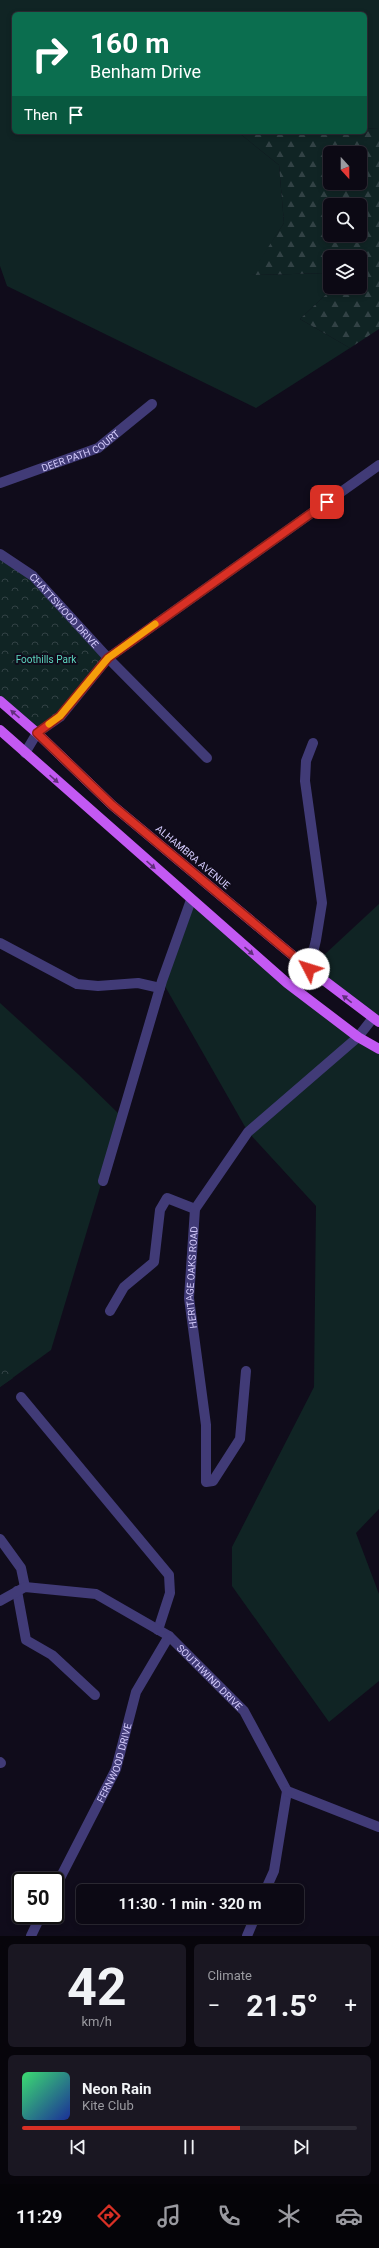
<!DOCTYPE html>
<meta charset="utf-8">
<style>
body{margin:0;font-family:Roboto,sans-serif;background:#1a1722;color:#f1f3f6;height:100vh;display:flex;flex-direction:column;font-size:15px;white-space:nowrap}
*{box-sizing:border-box;margin:0}
p{font-size:13px;color:#9a9aa0}
.icon{flex:none;width:22px;height:22px;fill:none;stroke:currentColor;stroke-width:2;stroke-linecap:round;stroke-linejoin:round}
.map{position:relative;height:1936px;overflow:hidden}
.side{display:flex;flex-direction:column;gap:8px;padding:8px;background:#07050b;flex:1}
.side>*{flex:none}
.guide{position:absolute;left:12px;top:12px;width:355px;height:122px;border-radius:6px;box-shadow:0 2px 6px #0003,0 0 0 1px #2c2a34;background:#0b6e4f;color:#fff;overflow:hidden}
.needle{width:26px;rotate:159deg}
.fabs{position:absolute;left:323px;top:146px;display:grid;gap:8px}
.fabs a{display:grid;place-items:center;width:44px;height:44px;border-radius:6px;background:#0c0914;box-shadow:0 2px 6px #0003,0 0 0 1px #2c2a34;font-size:20px}
.speed{position:absolute;left:12px;top:1872px;display:flex;gap:8px;font-size:20px;font-weight:700;text-align:center}
.speed>*{display:grid;place-content:center;width:52px;height:52px;border-radius:50%;background:#0c0914;box-shadow:0 2px 6px #0003,0 0 0 1px #2c2a34;line-height:1}
.speed .limit{border:2px solid #111;border-radius:6px;background:#fff;color:#111}
.pin{position:absolute;display:grid;place-items:center;width:34px;height:34px;color:#fff;margin:-17px;border-radius:8px;box-shadow:0 2px 6px #0006}
.me{position:absolute;width:44px;margin:-22px;rotate:310deg;stroke-linejoin:round;filter:drop-shadow(0 0 3px #0008)}
.turn{display:flex;align-items:center;gap:14px;height:84px;padding:0 12px;font-size:18px}
.turn .icon{width:52px;height:52px;stroke-width:2.5}
.turn b{display:block;font-size:28px;line-height:34px}
.then{display:flex;align-items:center;height:38px;padding:0 12px;background:#0003;gap:8px;font-size:15px}
.big{font-size:30px;font-weight:700;line-height:1.1}
.side .card{flex:1;display:flex;flex-direction:column;justify-content:center;gap:6px;min-width:0;padding:0 14px;border-radius:6px;background:#1a1722}
.side .dial{align-items:center;gap:0}
.dial b{font-size:52px;line-height:1}
.song{display:flex;align-items:center;gap:12px}
.cover{width:48px;height:48px;border-radius:6px;background:linear-gradient(135deg,hsl(140 70% 55%),hsl(230 70% 35%))}
.played{height:4px;border-radius:2px;background:linear-gradient(90deg,#d93025 65%,#2c2a34 65%)}
.keys{display:flex;justify-content:space-around;direction:ltr}
.heat{display:flex;justify-content:space-between;align-items:center;font-size:22px;direction:ltr}
.side .tiles{flex:1;display:grid;gap:8px;grid-template-columns:1fr 1fr}
.card:last-child{grid-column:span 2}
.trip{position:absolute;left:76px;top:1884px;width:228px;height:40px;border-radius:6px;background:#0c0914;box-shadow:0 2px 6px #0003,0 0 0 1px #2c2a34;font-weight:700;line-height:40px;text-align:center}
.tabs{display:flex;height:64px;justify-content:space-around;align-items:center;background:#050408;color:#9a9aa0}
.tabs .icon{width:28px;height:28px}
.tabs .on{color:#d93025}
.tabs b{font-size:18px;color:#f1f3f6}
.map>svg:first-child{display:block}
</style>
<div class="map">
<svg width="379" height="1936" viewBox="0 0 379 1936">
<defs>
<pattern id="forest-firs" width="22" height="20" patternUnits="userSpaceOnUse"><rect width="22" height="20" fill="#102424"/><path d="M5 1l3.5 6h-7zM16 11l3.5 6h-7z" fill="#324245"/></pattern>
<pattern id="park-crowns" width="20" height="18" patternUnits="userSpaceOnUse"><rect width="20" height="18" fill="#102424"/><path d="M2 6a3 3 0 1 1 6 0M12 15a3 3 0 1 1 6 0" fill="none" stroke="#324245"/></pattern>
</defs>
<rect width="100%" height="100%" fill="#100c1b"/>
<!-- grass -->
<g fill="#102424">
<polygon points="0,0 379,0 379,128 365,129 365,14 14,14 14,132 238,132 279,165 284,223 251,275 330,273 330,287 334,287 300,319 350,348 256,408 7,286 0,266"/>
<polygon points="191,900 287,983 379,1049 379,1509 356,1533 379,1594 379,1681 329,1722 232,1586 232,1547 314,1387 316,1206 248,1132 162,981"/>
<polygon points="379,904 379,1022 309,969"/>
<polygon points="0,1003 79,1075 120,1115 102,1181 51,1350 0,1387"/>
</g>
<!-- forest -->
<path fill="url(#forest-firs)" fill-rule="evenodd" d="M379,128V329L350,348L300,319L334,287H360V257H330V273L250,275L284,223L279,165L238,132H365V129ZM330,153H360V183H330ZM330,205H360V235H330Z"/>
<!-- park -->
<g fill="url(#park-crowns)">
<polygon points="0,554 33,576 108,658 60,717 37,733 0,701"/>
<polygon points="0,1363 13,1378 0,1387"/>
</g>
<g fill="none" stroke-linecap="round" stroke-linejoin="round">
<!-- minor -->
<g stroke="#413b77" stroke-width="10">
<path id="s1" d="M0,483L98,448L152,404"/>
<path id="s2" d="M0,554L33,576L108,658L207,758"/>
<polyline points="25,753 37,733 60,717 108,658 379,465"/>
<polyline points="0,943 77,984 98,986 138,983 160,988"/>
<polyline points="309,969 316,940 322,903 305,781 306,761 313,743"/>
<polyline points="103,1181 162,981 191,900"/>
<polyline points="110,1311 124,1287 154,1262 160,1210 167,1198 195,1209"/>
<path id="s3" d="M246,1371L240,1439L213,1481L206,1482V1425L189,1298L195,1209L248,1132L358,1037L373,1018"/>
<polyline points="21,1397 169,1575 170,1593 158,1630"/>
<polyline points="0,1539 21,1568 25,1587"/>
<polyline points="17,1591 26,1640 52,1655 95,1695"/>
<path id="s4" d="M0,1601L25,1587L96,1594L169,1636L244,1711L287,1791L274,1871L265,1891"/>
<polyline points="0,1762 1,1763"/>
<polyline points="287,1791 379,1827"/>
<path id="s5" d="M55,1888L116,1769L136,1692L169,1636"/>
<polyline points="31,1936 41,1915"/>
<polyline points="247,1936 255,1917"/>
</g>
<!-- major -->
<g stroke="#c359f3" stroke-width="10">
<polyline points="0,701 37,733 112,805 309,969 379,1022"/>
<polyline points="0,730 287,983 358,1037 379,1049"/>
</g>
</g>
<!-- one-way arrows -->
<defs><path id="oneway-solid" d="M-6-.8H1V-3.2L6.5 0L1 3.2V.8H-6Z"/></defs>
<g fill="#612f7c">
<use href="#oneway-solid" transform="translate(15 714) rotate(-139)"/>
<use href="#oneway-solid" transform="translate(54 779) rotate(42)"/>
<use href="#oneway-solid" transform="translate(151 865) rotate(42)"/>
<use href="#oneway-solid" transform="translate(249 951) rotate(41)"/>
<use href="#oneway-solid" transform="translate(347 999) rotate(-142)"/>
</g>
<g fill="none" stroke-linecap="round" stroke-linejoin="round">
<!-- route casing -->
<g stroke="#8d1f18" stroke-width="10">
<polyline id="route" points="309,969 112,805 37,733 60,716 108,658 327,502"/>
</g>
<!-- route -->
<use href="#route" stroke="#d93025" stroke-width="7"/>
<!-- slow -->
<polyline stroke="#f59e0b" stroke-width="7" points="49,724 60,716 108,658 155,624"/>
</g>
<g text-anchor="middle" dominant-baseline="central" stroke-width="4" stroke-linejoin="round" paint-order="stroke">
<!-- street labels -->
<g font-size="10" fill="#d3cafb" stroke="#100c1b">
<text stroke="none"><textPath href="#s1" startOffset="87">DEER PATH COURT</textPath></text>
<text stroke="none"><textPath href="#s2" startOffset="86">CHATTSWOOD DRIVE</textPath></text>
<text transform="translate(193 857) rotate(40)">ALHAMBRA AVENUE</text>
<text stroke="none"><textPath href="#s3" startOffset="331">HERITAGE OAKS ROAD</textPath></text>
<text stroke="none"><textPath href="#s4" startOffset="242">SOUTHWIND DRIVE</textPath></text>
<text stroke="none"><textPath href="#s5" startOffset="139">FERNWOOD DRIVE</textPath></text>
</g>
<!-- park labels -->
<g font-size="10" fill="#5dd4be" stroke="#100c1b">
<text x="46" y="659">Foothills Park</text>
</g>
</g>
</svg>
<div class="fabs">
<a><svg class="needle" viewBox="-14 -14 28 28"><path d="M0-13l5 13h-10z" fill="#e53935"/><path d="M0 13l5-13h-10z" fill="#9a9aa0"/></svg></a>
<a><svg class="icon" aria-label="search" viewBox="0 0 24 24"><circle cx="10" cy="10" r="6"/><path d="M15 15l6 6"/></svg></a>
<a><svg class="icon" aria-label="layers" viewBox="0 0 24 24"><path d="M12 4l9 5-9 5-9-5zM3 14l9 5 9-5"/></svg></a>
</div>
<div class="speed"><div class="limit">50</div></div>
<div class="pin" style="left:327px;top:502px;background:#d93025"><svg class="icon" aria-label="arrive" viewBox="0 0 24 24"><path d="M6 21V4h12l-3 4 3 4H6"/></svg></div>
<svg class="me" style="left:309px;top:969px" viewBox="-20 -20 40 40"><circle r="19" fill="#fff"/><path d="M0-13L10 11 0 6-10 11z" fill="#d93025"/></svg>
<div class="trip">11:30 · 1 min · 320 m</div>
<div class="guide">
<div class="turn"><svg class="icon" aria-label="right" viewBox="0 0 24 24"><path d="M7 20v-9h11M14 6l5 5-5 5"/></svg><div><b>160 m</b>Benham Drive</div></div>
<div class="then">Then<svg class="icon" aria-label="arrive" viewBox="0 0 24 24"><path d="M6 21V4h12l-3 4 3 4H6"/></svg></div>
</div>
</div>
<section class="side">
<div class="tiles">
<div class="card dial"><b>42</b><p>km/h</p></div>
<div class="card"><p>Climate</p>
<div class="heat"><a>−</a><b class="big">21.5°</b><a>+</a></div>
</div>
<div class="card">
<div class="song"><i class="cover"></i><div><b>Neon Rain</b><p>Kite Club</p></div></div>
<div class="played"></div>
<div class="keys"><svg class="icon" aria-label="previous" viewBox="0 0 24 24"><path d="M18 5L8 12l10 7zM5 5v14"/></svg><svg class="icon" aria-label="pause" viewBox="0 0 24 24"><path d="M8 5v14M16 5v14"/></svg><svg class="icon" aria-label="next" viewBox="0 0 24 24"><path d="M6 5l10 7-10 7zM19 5v14"/></svg></div>
</div>
</div>
</section>
<nav class="tabs">
<b>11:29</b>
<svg class="icon on" aria-label="directions" viewBox="0 0 24 24"><path d="M12 3l9 9-9 9-9-9zM9 14v-3h6M13 9l2 2-2 2"/></svg>
<svg class="icon" aria-label="music" viewBox="0 0 24 24"><path d="M9 18V5l10-2v13"/><circle cx="6" cy="18" r="3"/><circle cx="16" cy="16" r="3"/></svg>
<svg class="icon" aria-label="phone" viewBox="0 0 24 24"><path d="M5 4h4l2 5-3 2q2 4 5 5l2-3 5 2v4C11 20 4 13 5 4z"/></svg>
<svg class="icon" aria-label="climate" viewBox="0 0 24 24"><path d="M12 3v18M4 7l16 10M4 17L20 7"/></svg>
<svg class="icon" aria-label="car" viewBox="0 0 24 24"><path d="M5 17H2v-5l4-1 3-4h7l3 4 3 1v5h-3M9 17h6M6 11h13"/><circle cx="7" cy="17" r="2"/><circle cx="17" cy="17" r="2"/></svg>
</nav>
